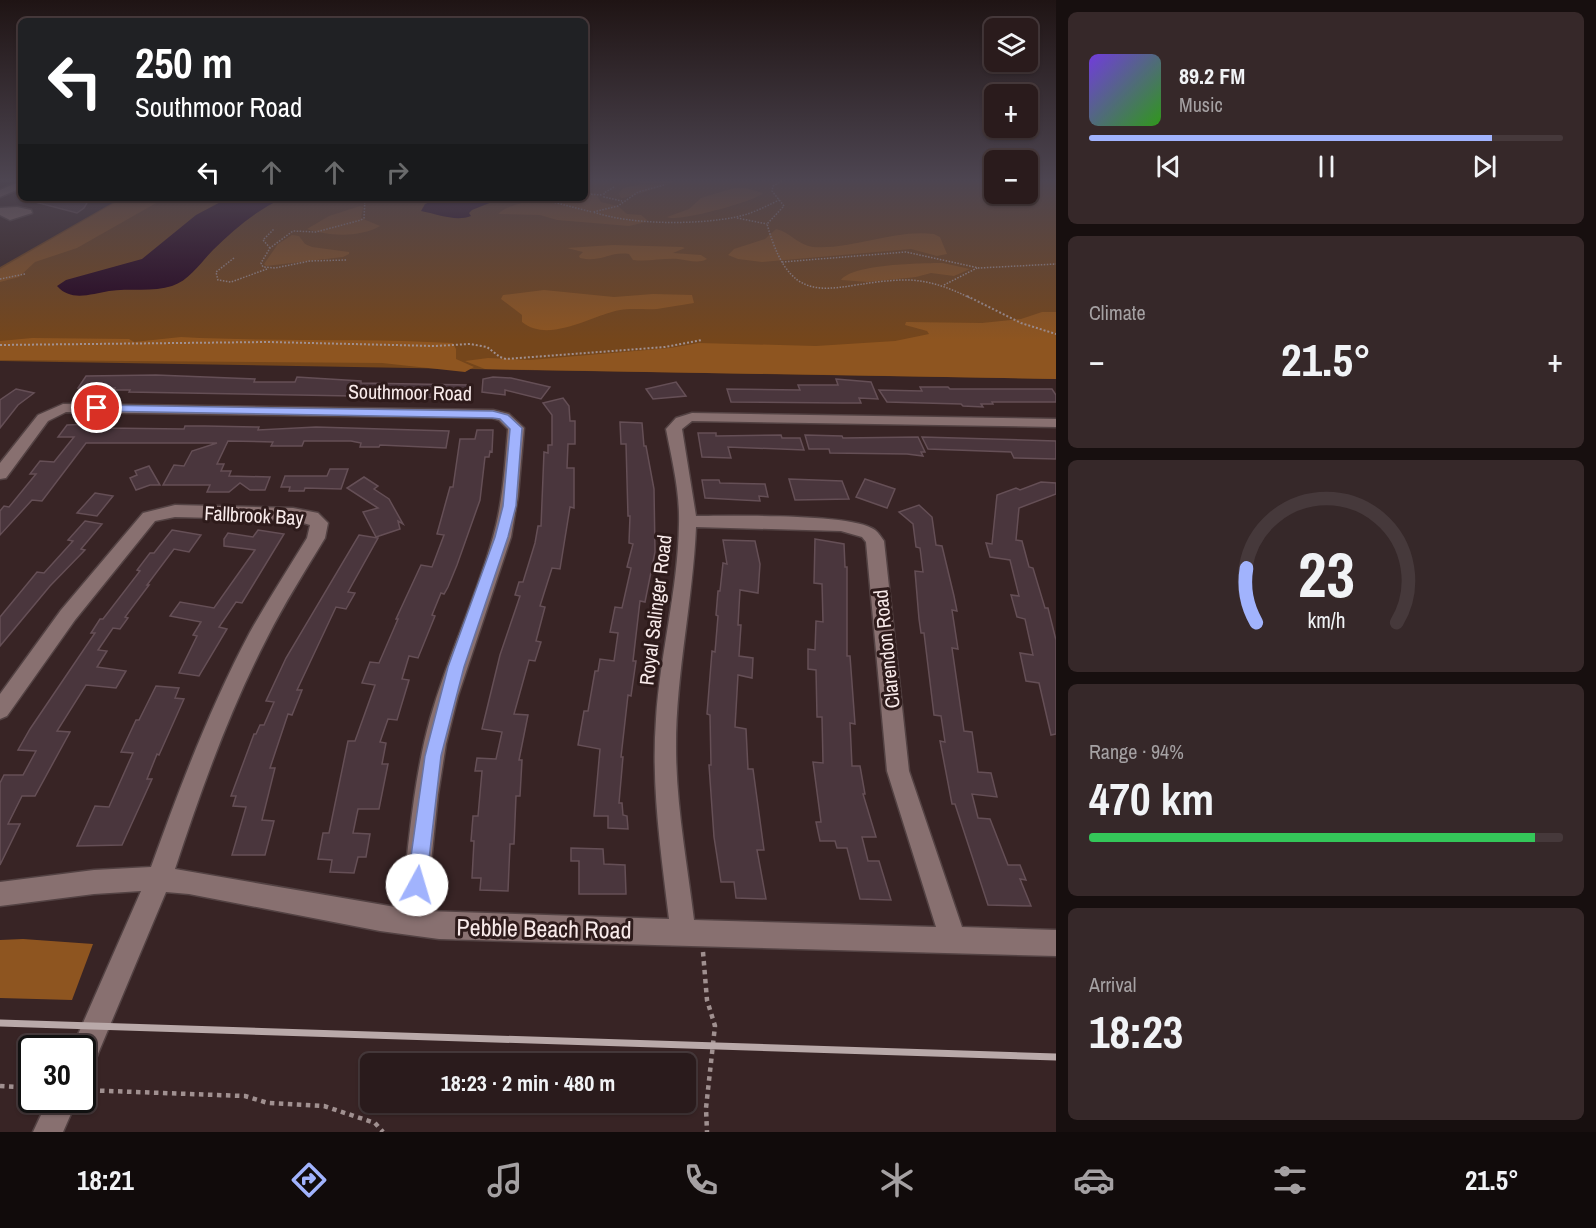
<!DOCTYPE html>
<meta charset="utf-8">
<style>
body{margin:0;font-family:"Archivo Narrow",sans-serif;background:#362829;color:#f1f3f6;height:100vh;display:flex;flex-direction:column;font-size:22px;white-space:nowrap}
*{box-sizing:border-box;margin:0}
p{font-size:20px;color:#a5a1a3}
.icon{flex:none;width:33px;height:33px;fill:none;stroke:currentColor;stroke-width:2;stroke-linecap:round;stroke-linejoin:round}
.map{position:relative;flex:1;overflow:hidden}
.panel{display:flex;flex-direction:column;gap:12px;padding:12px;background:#170f0f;width:540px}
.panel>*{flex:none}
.banner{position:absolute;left:18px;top:18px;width:570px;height:183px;border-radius:9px;box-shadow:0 2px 4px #0004,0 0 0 2px #46393b;background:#202124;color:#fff;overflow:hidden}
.controls{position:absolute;left:984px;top:18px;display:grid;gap:12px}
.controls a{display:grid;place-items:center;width:54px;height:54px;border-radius:9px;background:#2a1b1c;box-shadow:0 2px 4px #0004,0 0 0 2px #46393b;font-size:30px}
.speed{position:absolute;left:18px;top:1035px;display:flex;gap:12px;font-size:30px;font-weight:700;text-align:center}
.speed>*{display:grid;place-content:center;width:78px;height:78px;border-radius:50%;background:#2a1b1c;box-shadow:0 2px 4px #0004,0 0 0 2px #46393b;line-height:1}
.speed .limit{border:3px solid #111;border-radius:9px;background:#fff;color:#111}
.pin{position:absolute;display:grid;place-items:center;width:51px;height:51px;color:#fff;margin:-26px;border:3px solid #fff;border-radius:50%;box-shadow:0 2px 6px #0007}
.me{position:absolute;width:66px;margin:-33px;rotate:6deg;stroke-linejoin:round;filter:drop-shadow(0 0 4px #0008)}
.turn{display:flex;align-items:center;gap:21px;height:126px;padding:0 18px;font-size:27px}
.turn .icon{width:78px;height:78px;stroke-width:2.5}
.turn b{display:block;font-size:42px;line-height:51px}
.lanes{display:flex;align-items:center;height:57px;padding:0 18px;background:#0003;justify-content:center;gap:30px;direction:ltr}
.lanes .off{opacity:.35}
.big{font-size:45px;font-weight:800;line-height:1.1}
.panel .widget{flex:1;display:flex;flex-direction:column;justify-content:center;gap:9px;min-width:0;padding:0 21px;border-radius:9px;background:#362829}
.panel .dial{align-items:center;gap:0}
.dial svg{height:156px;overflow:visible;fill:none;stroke:#46393b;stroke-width:7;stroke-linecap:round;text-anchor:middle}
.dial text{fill:#f1f3f6;stroke:none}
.song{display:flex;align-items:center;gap:18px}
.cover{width:72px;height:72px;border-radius:9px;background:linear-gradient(135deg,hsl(260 70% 55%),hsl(110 70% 35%))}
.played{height:6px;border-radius:3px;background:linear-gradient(90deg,#a1b3fd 85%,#46393b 85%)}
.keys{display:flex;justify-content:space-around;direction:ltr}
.heat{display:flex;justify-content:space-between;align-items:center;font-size:33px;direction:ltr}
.charge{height:9px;border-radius:4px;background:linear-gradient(90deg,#34c759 94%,#46393b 0)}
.trip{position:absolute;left:360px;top:1053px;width:336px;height:60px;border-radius:9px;background:#2a1b1c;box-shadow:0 2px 4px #0004,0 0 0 2px #46393b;font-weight:800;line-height:60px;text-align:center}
.menu{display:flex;height:96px;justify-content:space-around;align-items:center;background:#110b0b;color:#a5a1a3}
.menu .icon{width:42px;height:42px}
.menu .current{color:#a1b3fd}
.menu b{font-size:27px;color:#f1f3f6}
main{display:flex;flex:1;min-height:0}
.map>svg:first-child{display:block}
</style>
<main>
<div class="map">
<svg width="1056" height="1132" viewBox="0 0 1056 1132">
<rect width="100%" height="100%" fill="#382425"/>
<!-- green -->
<polygon fill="#75461b" points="585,181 994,181 994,194 1028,194 1028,181 1056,181 1056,379 0,361 0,267 121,198 585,198"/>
<!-- forest -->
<g fill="#8e5520">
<path d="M638,181H675C669,185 627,198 621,198L619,194L623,188L638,185L640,183Z"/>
<path d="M734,188H746L763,193C756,201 677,223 667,217L689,209L701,198Z"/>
<path d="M585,192L596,194L601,202L618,206L627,214L641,215L647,220L646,222L629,226L557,220L540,215L498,214C512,199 564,198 585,198Z"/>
<polygon points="123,198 165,198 77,248 35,262 19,277 0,282 0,269"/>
<path d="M360,206L363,207L361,218L380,226C360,238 327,236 307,229L329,216Z"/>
<path d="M776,229C790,232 798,245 813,247C853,250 893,229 934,234L940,237L947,254L937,256L911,249L762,262L738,259L728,255L734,249L765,239Z"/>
<polygon points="292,235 299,236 305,244 312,247 349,252 349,254 343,257 266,266 264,264 278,244"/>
<path d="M613,245L682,247L685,248L673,253L701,255L707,259C698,264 688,260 678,259C663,258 648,262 633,260L629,254C609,251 602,263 580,258L579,256L583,252L567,248Z"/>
<path d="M943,263L970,269L954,276L931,273L916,277L868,282L841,280C852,264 923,263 943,263Z"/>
<path d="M544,290L614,297L653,294L692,295L694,303C682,305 669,307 657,309C645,310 632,308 620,310C592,315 549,344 522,322V315L501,299L503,295Z"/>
<polygon points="1042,312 1056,312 1056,379 485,369 465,361 488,358 530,360 670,348 699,343 816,346 895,341 929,334 927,331 905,325 906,322 982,323 1021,319"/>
<path d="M181,337C272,342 362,338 453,343L456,349V359L474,367L465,372L382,363L0,360V341L32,338L129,339L134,342Z"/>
<polygon points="23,939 93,944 72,1000 0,998 0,940"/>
</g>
<!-- water -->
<g fill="#23011d">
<path d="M228,198H283C257,210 234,229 213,250C201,262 190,280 172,286C154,292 128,288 109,291C91,294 71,302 57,286L66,280L142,259L196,215Z"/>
<path d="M440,198H502L472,210L469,213L471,216C456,222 437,214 421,211L425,204Z"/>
</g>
<!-- building -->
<g fill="#4a363d" stroke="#654f56" stroke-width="1.5">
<polygon points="32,198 90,198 84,208 77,213 31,201"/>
<polygon points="156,375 255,379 254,382 295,382 297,377 361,381 361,383 469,385 467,398 129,392 130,390 114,390 115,388 78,388 86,376"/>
<polygon points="493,377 511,378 550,387 541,399 505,390 505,395 482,392 483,379"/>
<polygon points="836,379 871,382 878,399 859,398 861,403 842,403 731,402 727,389 800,390 798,385 838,385"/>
<polygon points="676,382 686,396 653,399 646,389"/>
<polygon points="920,387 948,387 950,389 1052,389 1056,395 1056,402 992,402 993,404 981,404 983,407 963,406 961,404 887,402 879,390 922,391"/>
<polygon points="16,389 34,393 18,405 0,428 0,400"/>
<polygon points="563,398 569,406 570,421 575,421 575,444 568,444 567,468 574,468 574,508 570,507 560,569 552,568 540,606 545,607 536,641 541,642 535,661 529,660 514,714 528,715 519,760 522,760 520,796 516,796 514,844 510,844 508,891 480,890 481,878 472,878 474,841 471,841 473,816 478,816 482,771 475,771 477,758 496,759 502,732 482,729 500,655 520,596 515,595 519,582 523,582 535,543 538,526 541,526 544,452 548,453 548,445 552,445 552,415 543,403"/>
<polygon points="620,422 642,423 644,446 646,446 654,489 655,552 645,602 640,601 633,661 636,661 631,696 628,695 621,757 623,757 619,803 622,803 623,815 627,816 628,829 608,828 608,816 594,816 600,749 578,745 584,711 588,711 595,671 598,671 600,659 614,661 618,633 610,632 615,607 622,608 631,568 627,567 633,544 629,543 630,516 628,516 626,444 621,444"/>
<polygon points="93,424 107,424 104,428 184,429 185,426 205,426 259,427 258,430 316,427 449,431 446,448 380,445 379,447 360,447 361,443 351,441 304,441 302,446 271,446 273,442 228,441 217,464 224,464 221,471 231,471 229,476 270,477 265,490 250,490 240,483 229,492 207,492 210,485 163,485 174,465 184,466 192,451 217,443 86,443 42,501 32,500 0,535 0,511 4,506 9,507 36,474 30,474 40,461 54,462 74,437 58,437 67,425"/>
<polygon points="477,430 493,430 492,452 490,451 489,457 485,457 480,500 457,565 448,587 444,594 441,593 432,615 435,616 418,658 409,656 402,679 409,680 397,720 388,719 380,742 386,743 382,764 388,764 379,809 358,809 353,833 370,834 366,857 358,857 354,873 330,872 332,860 318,859 323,833 329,833 348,741 355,741 375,685 362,683 370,662 379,663 398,619 396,619 421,565 432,567 444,535 437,534 450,487 453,487 460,439 475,439"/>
<polygon points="698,433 716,433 716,436 781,435 782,438 800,438 804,450 728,447 731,458 702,457"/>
<polygon points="805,435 842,436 843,438 918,437 925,452 921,452 923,456 907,454 830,453 829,449 809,449"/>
<polygon points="922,437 1056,441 1056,459 1014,458 1011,452 928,449"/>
<polygon points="149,466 160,485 150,485 136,490 130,478 137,475 135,471"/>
<polygon points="330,469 348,469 341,489 305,488 304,491 289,491 290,487 281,487 285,476 327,476"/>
<polygon points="364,477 378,486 374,489 389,499 403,524 398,521 400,529 376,537 363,512 378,508 347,488"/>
<polygon points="789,479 842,481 849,499 795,500"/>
<polygon points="865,479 895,489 887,508 856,497"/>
<polygon points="702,480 719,480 720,483 765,484 768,497 759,496 760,501 705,498"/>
<polygon points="1041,482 1056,483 1056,494 1019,508 1016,540 1022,541 1029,567 1033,568 1045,608 1048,608 1056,640 1056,734 1051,735 1039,683 1026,681 1020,653 1033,655 1025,619 1017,617 1011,595 1019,596 1010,560 990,557 986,543 992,544 997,495 1016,488 1020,490"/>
<polygon points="95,493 113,496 97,516 77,513"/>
<polygon points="919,505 932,517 936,545 942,546 954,596 957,611 952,610 958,649 952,648 964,731 972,732 978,772 991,773 997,797 972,794 978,818 990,819 1008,865 1020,865 1026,880 1020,879 1031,906 988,905 955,804 952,804 940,741 945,742 941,716 934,715 924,633 921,633 919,619 915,571 923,572 920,548 916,547 913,524 899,512"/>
<polygon points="85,521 102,524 81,549 85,550 50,586 0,646 0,617 37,572 44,573 73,541 68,540"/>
<polygon points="172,530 201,535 189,552 174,549 147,585 149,585 125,617 128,618 120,629 113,628 98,650 107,651 97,667 126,671 116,688 86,685 57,731 70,732 35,796 22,796 8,824 20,824 0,865 0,783 4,775 23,775 36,751 18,750 30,729 95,633 91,633 100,619 103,619 140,571 137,570 150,553 154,553"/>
<polygon points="258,530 284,534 242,603 236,602 219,627 227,629 199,676 179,673 197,636 193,635 201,622 170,616 180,602 214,608 255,550 224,546 224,539 228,533 253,537"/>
<polygon points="359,535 378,538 348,592 355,593 346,609 336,607 297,690 302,690 292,715 288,714 270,768 275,768 262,820 274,821 265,855 232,855 246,807 233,806 236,796 231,796 254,734 256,734 260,725 264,725 274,702 266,701 286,658"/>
<polygon points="815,539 844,544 845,567 847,567 847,656 850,656 855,724 850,723 852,766 860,766 865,794 863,794 876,837 862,837 868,861 879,861 891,900 860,899 847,848 837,848 835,841 820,841 816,822 821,822 813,762 823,763 822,717 817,717 816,670 808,669 808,649 815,650 816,621 823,622 822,584 814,583"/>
<polygon points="723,540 755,541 760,564 758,593 740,590 738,625 741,625 739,656 753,658 752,678 738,675 735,727 746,729 748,769 753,769 764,850 757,850 766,899 736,898 734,882 721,882 714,837 709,765 711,765 710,715 707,714 712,651 715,652 718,616 716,615 718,591 720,591 723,563 727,564"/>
<polygon points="156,686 179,688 175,698 184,699 159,755 157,754 147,779 152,779 122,845 77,846 95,806 109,807 133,753 121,752 136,720 139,720"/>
<polygon points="571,848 603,849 604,864 625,865 626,894 579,894 579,861 571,861"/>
</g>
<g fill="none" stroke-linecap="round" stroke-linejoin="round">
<!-- minor casing -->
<g stroke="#534243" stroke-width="3">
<g id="minor">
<polygon points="21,181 21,188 0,197 0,190"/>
<polygon points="17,207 31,210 32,213 10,220 0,215 0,208"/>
<path d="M63,404L493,410L509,414L524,428L518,496L511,537L458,696L446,744L438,795L426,911L669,919C661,853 651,786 656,719C660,654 678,590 679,524C680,492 672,460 666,429L676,418L692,413L1056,419V427L692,421L682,429L696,516C730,516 854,513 875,530C879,533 881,537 884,541L909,771L962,927L1056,930V956L439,939L380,931L189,894L166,892L92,1068L82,1072V1048H72L141,891L94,894L0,906V882L94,870L151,867C180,787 210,707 250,632C268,600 288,569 307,538L310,525L293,520L175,517L155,521L75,620L7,716L0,719V694L61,610L143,513L175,505L293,508L318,513L328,523L325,538C305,571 284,604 267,638C229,712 201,790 175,869L401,908C409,845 413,780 430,719C447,657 476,599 493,537C503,502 505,465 508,429L499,420L492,418L66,412L48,421L6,478L0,479V463L38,415ZM696,527L841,531L862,537L866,542L887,771L936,927L694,920C687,862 676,805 676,747C676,673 693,600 696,527Z"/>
<polygon points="48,1100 77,1100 63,1132 33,1132"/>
</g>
</g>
<!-- path-far2 -->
<g stroke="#a09090" stroke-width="1.5" stroke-dasharray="1.5 1.5" stroke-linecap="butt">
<path d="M782,181L773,186L772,191L784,206L767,224C794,321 836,279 909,280C931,281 950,288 970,298"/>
<path d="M664,185L638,192L618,206L593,212C632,225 696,225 736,217C751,214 765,207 779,200"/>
<polyline points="614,187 604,193 604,197 622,201"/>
<polyline points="585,194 603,195"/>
<polyline points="559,198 553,202 592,212"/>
<polyline points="737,218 767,224"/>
<polyline points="270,248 263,240 274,229"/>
<polyline points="234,258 216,272 218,280 231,282 267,269"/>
<polyline points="346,260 310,261 275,268 263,267 261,263 270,248 293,231 316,232 361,220 364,218 365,198"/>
<polyline points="782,262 906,252 979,268 1056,264"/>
<polyline points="0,279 25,274"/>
<polyline points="944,285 977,268"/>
</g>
<!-- path-far1 -->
<g stroke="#a09090" stroke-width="2" stroke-dasharray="2 2" stroke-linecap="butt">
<polyline points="967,296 1021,323 1056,334"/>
<polyline points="0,345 268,342 435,346 470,344 487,347 500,357 506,359 665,347 702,340"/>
</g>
<!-- path -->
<g stroke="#a09090" stroke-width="4.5" stroke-dasharray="4.5 4.5" stroke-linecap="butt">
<polyline points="703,952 707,1000 715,1026 706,1108 707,1132"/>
<polyline points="0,1086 32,1088"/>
<polyline points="82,1090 245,1096 268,1103 324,1106 375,1123 383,1132"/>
</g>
<!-- minor -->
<use href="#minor" fill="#887070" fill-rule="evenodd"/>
<!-- rail -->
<polyline stroke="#b9a9a9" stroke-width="7" points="0,1023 1056,1057"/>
</g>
<!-- sky -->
<linearGradient id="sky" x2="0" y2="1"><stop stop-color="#1f1414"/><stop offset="0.53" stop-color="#4d4551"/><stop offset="1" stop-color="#4d4551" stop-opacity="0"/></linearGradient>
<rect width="1056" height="340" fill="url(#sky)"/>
<!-- route -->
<polygon fill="#a1b3fd" stroke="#6974a4" stroke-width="1.5" points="97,405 493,411 508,415 522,428 516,506 508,537 464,667 441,756 426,885 423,892 417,894 410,892 407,885 425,756 448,667 495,537 503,506 510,429 500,419 493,418 93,411 91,408"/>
<g text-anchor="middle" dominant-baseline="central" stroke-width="6" stroke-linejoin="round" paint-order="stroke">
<!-- street labels -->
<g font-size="20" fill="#f8eaea" stroke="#2e1b1b">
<text transform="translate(410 392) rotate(1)">Southmoor Road</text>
<text transform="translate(254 515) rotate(3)">Fallbrook Bay</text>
<text transform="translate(655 610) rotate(-83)">Royal Salinger Road</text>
<text transform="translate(886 649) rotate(-96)">Clarendon Road</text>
</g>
<!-- near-street labels -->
<g font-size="24" fill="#f8eaea" stroke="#2e1b1b">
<text transform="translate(544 928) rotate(1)">Pebble Beach Road</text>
</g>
</g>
</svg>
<div class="controls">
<a><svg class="icon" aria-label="layers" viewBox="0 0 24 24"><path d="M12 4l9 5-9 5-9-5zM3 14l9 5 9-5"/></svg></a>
<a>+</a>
<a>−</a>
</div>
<div class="speed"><div class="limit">30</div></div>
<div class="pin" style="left:97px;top:408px;background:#d93025"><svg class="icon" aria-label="arrive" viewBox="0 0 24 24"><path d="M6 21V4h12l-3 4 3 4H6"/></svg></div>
<svg class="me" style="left:417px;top:885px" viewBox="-20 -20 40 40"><circle r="19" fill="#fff"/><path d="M0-13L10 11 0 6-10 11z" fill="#a1b3fd"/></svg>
<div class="trip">18:23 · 2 min · 480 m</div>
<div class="banner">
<div class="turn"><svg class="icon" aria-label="left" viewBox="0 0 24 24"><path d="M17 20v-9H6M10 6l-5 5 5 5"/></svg><div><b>250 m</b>Southmoor Road</div></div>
<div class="lanes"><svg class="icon" aria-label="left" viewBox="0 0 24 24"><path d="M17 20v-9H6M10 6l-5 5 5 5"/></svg><svg class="icon off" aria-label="ahead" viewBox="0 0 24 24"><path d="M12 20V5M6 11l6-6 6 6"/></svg><svg class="icon off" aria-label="ahead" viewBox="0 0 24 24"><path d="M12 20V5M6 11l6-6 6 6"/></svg><svg class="icon off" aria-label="right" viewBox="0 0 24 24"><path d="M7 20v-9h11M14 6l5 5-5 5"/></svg></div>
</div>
</div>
<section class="panel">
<div class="widget">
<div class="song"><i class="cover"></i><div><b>89.2 FM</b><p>Music</p></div></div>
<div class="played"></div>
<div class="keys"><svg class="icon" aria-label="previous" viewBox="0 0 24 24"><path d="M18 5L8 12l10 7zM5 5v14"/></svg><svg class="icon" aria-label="pause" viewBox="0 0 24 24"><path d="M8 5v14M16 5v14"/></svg><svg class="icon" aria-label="next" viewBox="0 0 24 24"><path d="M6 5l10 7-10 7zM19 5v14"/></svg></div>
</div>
<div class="widget"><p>Climate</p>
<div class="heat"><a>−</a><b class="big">21.5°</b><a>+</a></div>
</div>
<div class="widget dial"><svg viewBox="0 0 100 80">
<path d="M14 69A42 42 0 1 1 86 69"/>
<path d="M14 69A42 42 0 0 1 9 41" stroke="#a1b3fd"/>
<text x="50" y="56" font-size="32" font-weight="700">23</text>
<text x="50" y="72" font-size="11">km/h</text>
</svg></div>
<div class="widget"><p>Range · 94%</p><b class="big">470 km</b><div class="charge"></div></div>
<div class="widget"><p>Arrival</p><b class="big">18:23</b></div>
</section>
</main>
<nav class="menu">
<b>18:21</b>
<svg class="icon current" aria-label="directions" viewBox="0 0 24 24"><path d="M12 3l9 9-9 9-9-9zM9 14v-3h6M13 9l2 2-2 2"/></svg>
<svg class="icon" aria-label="music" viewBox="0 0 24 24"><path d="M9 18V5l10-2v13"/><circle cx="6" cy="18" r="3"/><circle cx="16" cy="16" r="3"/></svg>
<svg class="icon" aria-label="phone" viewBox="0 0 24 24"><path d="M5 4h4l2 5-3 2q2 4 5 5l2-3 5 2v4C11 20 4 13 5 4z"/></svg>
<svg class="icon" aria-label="climate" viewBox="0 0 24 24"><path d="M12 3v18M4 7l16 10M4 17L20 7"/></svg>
<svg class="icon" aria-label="car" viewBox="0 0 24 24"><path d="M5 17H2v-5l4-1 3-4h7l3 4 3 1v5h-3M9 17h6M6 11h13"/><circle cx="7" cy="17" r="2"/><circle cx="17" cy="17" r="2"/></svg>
<svg class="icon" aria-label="filters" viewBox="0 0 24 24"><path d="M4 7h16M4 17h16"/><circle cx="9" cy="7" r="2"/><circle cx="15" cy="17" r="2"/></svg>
<b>21.5°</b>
</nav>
